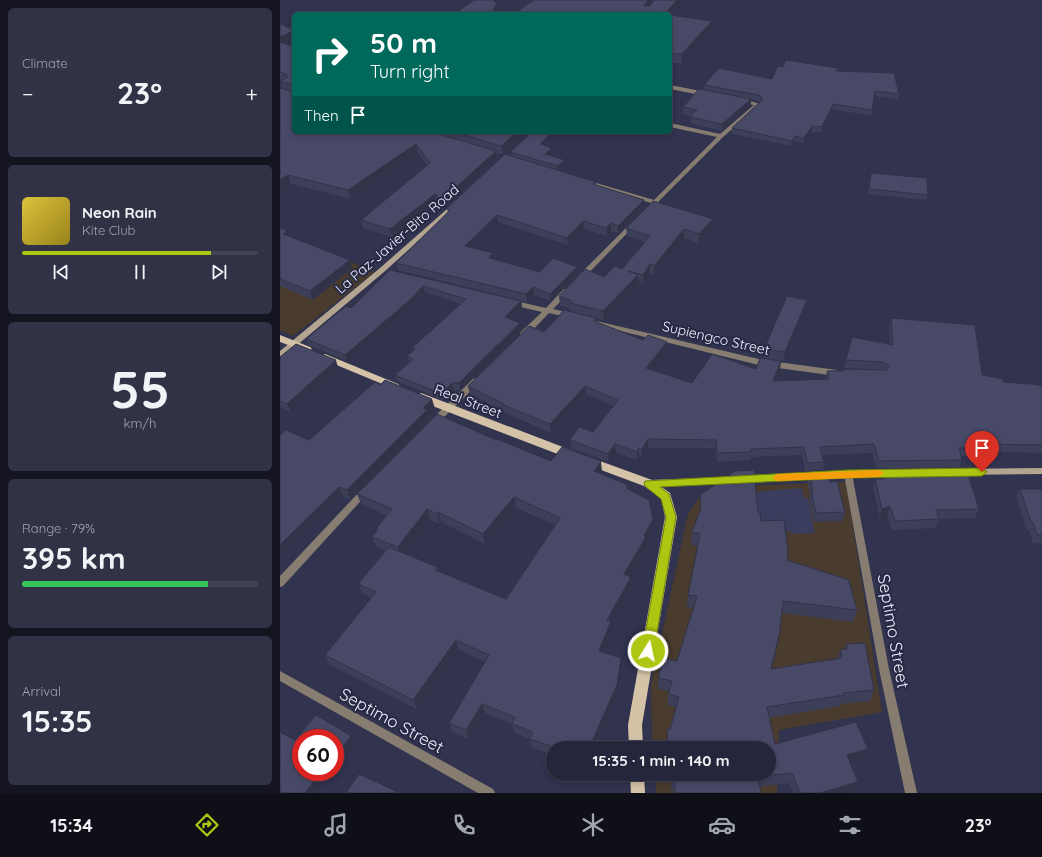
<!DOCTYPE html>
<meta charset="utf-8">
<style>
body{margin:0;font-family:Quicksand,sans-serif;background:#313246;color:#f1f3f6;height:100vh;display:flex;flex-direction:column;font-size:15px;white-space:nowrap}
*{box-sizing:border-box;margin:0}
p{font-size:13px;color:#a3a5af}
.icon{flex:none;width:22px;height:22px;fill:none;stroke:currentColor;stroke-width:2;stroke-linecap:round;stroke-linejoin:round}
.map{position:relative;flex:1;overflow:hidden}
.details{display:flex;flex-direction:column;gap:8px;padding:8px;background:#141520;width:280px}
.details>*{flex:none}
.banner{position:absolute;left:12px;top:12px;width:380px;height:122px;border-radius:6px;box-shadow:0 2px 6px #0003,0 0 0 1px #424355;background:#00695c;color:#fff;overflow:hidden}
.speed{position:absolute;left:12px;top:729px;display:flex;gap:8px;font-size:20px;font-weight:700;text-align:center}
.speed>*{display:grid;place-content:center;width:52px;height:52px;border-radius:50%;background:#25263b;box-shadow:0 2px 6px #0003,0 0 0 1px #424355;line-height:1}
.speed .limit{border:6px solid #d22;background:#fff;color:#111}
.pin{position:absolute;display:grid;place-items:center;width:34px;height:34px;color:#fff;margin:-41px -17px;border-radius:50% 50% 50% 0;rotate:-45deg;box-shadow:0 0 4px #0007}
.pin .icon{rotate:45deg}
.me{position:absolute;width:44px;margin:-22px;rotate:10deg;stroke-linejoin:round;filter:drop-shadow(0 0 3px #0008)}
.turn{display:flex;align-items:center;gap:14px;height:84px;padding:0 12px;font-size:18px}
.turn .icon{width:52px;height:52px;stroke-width:2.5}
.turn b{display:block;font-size:28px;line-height:34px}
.then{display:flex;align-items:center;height:38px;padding:0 12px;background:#0003;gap:8px;font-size:15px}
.big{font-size:30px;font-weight:800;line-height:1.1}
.details .widget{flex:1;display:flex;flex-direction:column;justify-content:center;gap:6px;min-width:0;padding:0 14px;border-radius:6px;background:#313246}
.details .dial{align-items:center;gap:0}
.dial b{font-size:52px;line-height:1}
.song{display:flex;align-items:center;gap:12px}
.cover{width:48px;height:48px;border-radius:6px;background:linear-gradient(135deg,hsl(50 70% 55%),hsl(50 70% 35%))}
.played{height:4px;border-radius:2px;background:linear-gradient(90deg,#acc611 80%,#424355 80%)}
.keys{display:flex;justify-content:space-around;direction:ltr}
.heat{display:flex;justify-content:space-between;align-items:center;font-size:22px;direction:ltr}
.charge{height:6px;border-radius:3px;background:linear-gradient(90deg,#34c759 79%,#424355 0)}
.trip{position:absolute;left:266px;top:741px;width:230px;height:40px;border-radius:20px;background:#25263b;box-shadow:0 2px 6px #0003,0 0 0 1px #424355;font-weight:800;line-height:40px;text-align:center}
.dock{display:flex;height:64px;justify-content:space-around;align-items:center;background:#0f0f18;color:#a3a5af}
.dock .icon{width:28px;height:28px}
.dock .selected{color:#acc611}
.dock b{font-size:18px;color:#f1f3f6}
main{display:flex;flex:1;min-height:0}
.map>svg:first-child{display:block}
</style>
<main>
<section class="details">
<div class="widget"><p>Climate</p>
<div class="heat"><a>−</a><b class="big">23°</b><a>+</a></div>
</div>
<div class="widget">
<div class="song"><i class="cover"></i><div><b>Neon Rain</b><p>Kite Club</p></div></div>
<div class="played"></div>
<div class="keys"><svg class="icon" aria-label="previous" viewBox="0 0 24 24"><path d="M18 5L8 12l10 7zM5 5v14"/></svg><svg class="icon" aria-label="pause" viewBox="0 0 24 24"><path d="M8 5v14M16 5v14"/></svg><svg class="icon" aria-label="next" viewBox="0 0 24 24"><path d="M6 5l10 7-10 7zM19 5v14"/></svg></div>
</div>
<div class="widget dial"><b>55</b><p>km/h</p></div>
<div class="widget"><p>Range · 79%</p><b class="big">395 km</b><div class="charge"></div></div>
<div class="widget"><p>Arrival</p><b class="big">15:35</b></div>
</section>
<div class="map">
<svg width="762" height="793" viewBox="0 0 762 793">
<rect width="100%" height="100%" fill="#31334f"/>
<!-- commercial -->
<g fill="#493b2d">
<polygon points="0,233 95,272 13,336 0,330"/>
<polygon points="566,482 602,712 499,730 497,793 377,793 374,774 489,774 489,748 372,748 371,684 408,514 421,495 440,487"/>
</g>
<!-- built -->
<polygon fill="#3b3d5e" points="522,488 524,498 528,498 535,533 511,534 511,531 479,533 474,492"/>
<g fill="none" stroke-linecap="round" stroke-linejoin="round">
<!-- street -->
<g fill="#867d70" fill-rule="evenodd">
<polygon points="390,85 426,92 429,94 426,96 390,89"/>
<polygon points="461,99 481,104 443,137 370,210 366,210 365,209 371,203 313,185 316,183 374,200 437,137 390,127 390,123 440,134 474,105 459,102 459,100"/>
<polygon points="354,221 357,223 356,224 303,279 299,279 298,277 299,275 352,222"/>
<polygon points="284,289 287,289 291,291 273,309 294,314 295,316 294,318 291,318 269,313 247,336 241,336 240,334 241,332 262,312 228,304 227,302 228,300 231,300 266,308"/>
<polygon points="309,320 312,320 483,360 557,370 561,373 557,376 483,366 312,324 308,322"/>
<polygon points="196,378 200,381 199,383 157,424 151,424 150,422 151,420 193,379"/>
<polygon points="568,471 571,472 572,474 609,669 637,793 625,793 599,669 564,474 565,472"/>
<polygon points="85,488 88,489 89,491 88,493 3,586 0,587 0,576 82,489"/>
<polygon points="0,671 213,789 215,793 198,793 0,681"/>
</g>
<!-- secondary -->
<g fill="#b3a590" fill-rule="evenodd">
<polygon points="176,202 179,204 178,205 104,272 3,357 0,358 0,351 100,268 174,203"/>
<polygon points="762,468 762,474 677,475 674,474 673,472 674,470 677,469"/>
<polygon points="611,470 614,471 615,473 614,475 611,476 465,482 462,481 461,479 462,477 465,476"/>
<polygon points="452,477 455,478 456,480 455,482 452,483 368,486 365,485 364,483 365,481 368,480"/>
</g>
<!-- primary -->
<g fill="#d5c3a8" fill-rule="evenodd">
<polygon points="0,335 30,347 32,349 27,352 0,342"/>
<polygon points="45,354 118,384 120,386 118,388 112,388 42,359 40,357"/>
<polygon points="141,393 296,452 297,455 296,458 288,458 137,400 136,397"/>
<polygon points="309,457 372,480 390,493 397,517 362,725 363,748 349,748 348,725 385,517 381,498 364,486 305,464 304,461 305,458"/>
<polygon points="350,774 364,774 365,793 351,793"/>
</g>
</g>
<!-- wall -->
<g fill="#3d3f59" fill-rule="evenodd">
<polygon points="402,3 391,15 432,21 432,30 402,63 393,63 390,14 238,14 237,11"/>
<polygon points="0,24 14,39 4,44 14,47 14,132 247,132 223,154 216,153 217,159 163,210 157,202 112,237 83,228 81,220 147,165 138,153 71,199 11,184 0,191 3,89 0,81 2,80 0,80"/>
<polygon points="503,67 558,68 557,71 619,94 618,99 594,96 592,116 552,109 542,132 531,132 524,143 514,141 511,146 452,134 452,128 480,102 478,101 471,99 471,106 442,131 413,124 411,123 411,116 403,114 403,107 424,90 424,85 492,79"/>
<polygon points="271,137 263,145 272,153 269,155 285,160 286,164 279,171 316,182 316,185 364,200 365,207 338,233 331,231 327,236 304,229 288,245 218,222 192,248 213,253 215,259 260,272 297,267 297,275 271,301 254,295 247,302 118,270 116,263 168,213 167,208 231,156 230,152"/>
<polygon points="591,173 648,195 646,200 588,194"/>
<polygon points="432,227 418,243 404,238 374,274 370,273 363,284 359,282 359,284 324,320 291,312 290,309 280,305 279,296 342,269 365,242 347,236 346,228"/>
<polygon points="0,228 9,236 72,268 33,300 0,286"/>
<polygon points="110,270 241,301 242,308 230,319 241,330 180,390 174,390 163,400 117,381 115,375 129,363 127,356 133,351 132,348 181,304 145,292 132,306 67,361 28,345 26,339 71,308"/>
<polygon points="525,309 504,361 483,358 484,349"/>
<polygon points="316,318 317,322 387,351 371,370 412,383 476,369 500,370 495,381 546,379 547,371 581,369 564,368 566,360 610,345 609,326 611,318 702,375 723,382 762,386 762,453 702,452 700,456 681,456 682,460 679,468 699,509 695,518 659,519 656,528 612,530 607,516 600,518 593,488 595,479 599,479 602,469 597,469 592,453 542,455 544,462 543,471 550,482 565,512 563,521 534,522 529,500 530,495 527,480 529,471 525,471 522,455 471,457 470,460 437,462 435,448 368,448 362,457 359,456 357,460 336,453 329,462 291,448 290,440 313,432 333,406 306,394 271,433 225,413 224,411 190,394 188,386 264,332"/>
<polygon points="0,357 58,368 11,412 0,407"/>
<polygon points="155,409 149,415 150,420 70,500 63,497 29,440"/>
<path d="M216,440L271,461L322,472L321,474L348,489L373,519V530L366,543V547L349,577H351L352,588L331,624L332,631L323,652L342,668L338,695L314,748H273V755L252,748L250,739L234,733L232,724L205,713L189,739L172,732L169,723L205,662L179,650L137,709L50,665L45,655L92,598L83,594L78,584L105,551L96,547L92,537L96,531V529L106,515L81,504L77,494ZM236,508L275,525L226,599L158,571L157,567L125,553L150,520L160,524L161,522L205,544Z"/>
<polygon points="740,489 762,489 762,543 753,543 749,530 747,530 736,497"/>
<polygon points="420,495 478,512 481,521 507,560 577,610 573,622 502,613 498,643 492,669 558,658 560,650 564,650 566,644 594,690 590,701 561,704 560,706 489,718 495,744 584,760 570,763 574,792 571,793 513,793 509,783 479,787 481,793 394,793 394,790 391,790 391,774 489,774 390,729 396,707 388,705 388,694 389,691 378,689 378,678 397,661 413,608 407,607 408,595 418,546 411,545 412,532 420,510"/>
</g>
<!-- shaded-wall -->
<g fill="#323348">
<polygon points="368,0 374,0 365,14 364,6"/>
<polygon points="397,0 402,0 402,3 390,17 390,14 385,14"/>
<polygon points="217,4 218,12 216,14 210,14"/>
<polygon points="432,21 432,30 402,63 402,54"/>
<polygon points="14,31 14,39 0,46 0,37"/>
<polygon points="393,54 393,63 390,67 390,58"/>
<polygon points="471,99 471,106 442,131 442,124"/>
<polygon points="553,104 552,109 542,132 542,127"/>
<polygon points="532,126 531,132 524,143 524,138"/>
<polygon points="237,132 247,132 223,154 221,146"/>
<polygon points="271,133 271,137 261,148 260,144"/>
<polygon points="515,136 514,141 511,146 512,141"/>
<polygon points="136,144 138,153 71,199 68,190"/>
<polygon points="272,148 272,153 266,159 265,154"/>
<polygon points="216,151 217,159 163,210 161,201"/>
<polygon points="285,160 286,164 278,171 278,166"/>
<polygon points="8,175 11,184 0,191 0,180"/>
<polygon points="155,194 157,202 112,237 110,229"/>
<polygon points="364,200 365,207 338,233 338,226"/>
<polygon points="217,215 218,222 186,253 185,246"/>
<polygon points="433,219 432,227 418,243 419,234"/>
<polygon points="303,221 304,229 288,245 287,238"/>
<polygon points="331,223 331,231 327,236 326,228"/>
<polygon points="404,229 404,238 374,274 374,266"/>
<polygon points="7,231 10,240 3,234"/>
<polygon points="213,253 215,260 209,258"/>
<polygon points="70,260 72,268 33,300 30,291"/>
<polygon points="370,264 370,273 363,284 363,275"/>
<polygon points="297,267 297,275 271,301 270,294"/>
<polygon points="358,275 359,284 324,320 323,311"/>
<polygon points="143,286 145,292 132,306 67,361 65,355"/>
<polygon points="253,287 254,295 247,302 246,294"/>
<polygon points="527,300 525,309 504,361 505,352"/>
<polygon points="241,301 242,308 226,323 225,317"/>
<polygon points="240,323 241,330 180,390 179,383"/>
<polygon points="387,342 387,351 366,377 366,368"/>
<polygon points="56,360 58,368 11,412 7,404"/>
<polygon points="501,361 500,370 492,389 493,381"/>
<polygon points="172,383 174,390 163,400 162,394"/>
<polygon points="305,386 306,394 271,433 270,424"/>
<polygon points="152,399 155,409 149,415 150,420 70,500 67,490"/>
<polygon points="368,439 368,448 362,457 362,449"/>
<polygon points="335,444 336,453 329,462 328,454"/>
<polygon points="359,448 359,456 357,460 357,452"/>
<polygon points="321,461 322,472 315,481 314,471"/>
<polygon points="59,487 63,497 0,559 0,545"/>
<polygon points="234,497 236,508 205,544 203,534"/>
<polygon points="610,506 607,516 600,518 602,509"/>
<polygon points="147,509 150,520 122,557 118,547"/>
<polygon points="158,512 161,522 160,524 157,514"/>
<polygon points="373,519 373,530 366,543 366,547 345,585 344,574"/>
<polygon points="351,577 352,588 331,624 332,631 320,660 319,651 327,620"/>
<polygon points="500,631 498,643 489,680 491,669"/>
<polygon points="176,640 179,650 137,709 133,700"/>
<polygon points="341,658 342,668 338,695 314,748 309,748"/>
<polygon points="202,704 205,713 189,739 186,730"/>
<polygon points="71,736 76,743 55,770 55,756"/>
<polygon points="588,749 584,760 563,765 567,755"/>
<polygon points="42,772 53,772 36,793 25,793"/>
<polygon points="578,782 574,792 571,793 540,793"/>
</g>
<!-- building -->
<g fill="#474967" stroke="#323348">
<polygon points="194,0 213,0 217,4 210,14 174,14"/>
<polygon points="254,0 368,0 364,6 370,6 374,0 397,0 385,14 252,14 237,11"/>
<polygon points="390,15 432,21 402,54 393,54 390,58"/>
<polygon points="0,24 14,30 14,31 0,37"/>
<polygon points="0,42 14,47 14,132 152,132 216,151 161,201 155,194 110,229 81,220 150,163 136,144 68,190 8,175 0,180 0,88 11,91 13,90 13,85 0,81 8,77 4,76 7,74 0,72"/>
<polygon points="506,60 558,68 556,71 614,73 619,94 595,91 592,110 553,104 542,127 532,126 524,138 515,136 512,141 452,128 482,100 482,98 479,95 424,85 439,68 492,79 498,66 503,67"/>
<polygon points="419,89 471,99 442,124 414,118 411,116 417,110 403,107"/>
<polygon points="173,132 237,132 221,146"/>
<polygon points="252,132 268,132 271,133 260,144 272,148 265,154 285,160 278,166 230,152"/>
<polygon points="225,154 316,182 313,184 364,200 338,226 331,223 326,228 303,221 287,238 217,215 185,246 213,253 209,258 260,272 273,258 297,267 270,294 253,287 246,294 116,263 169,211 167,208"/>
<polygon points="591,173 647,178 648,195 589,189"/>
<polygon points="373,201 433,219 419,234 404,229 374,266 370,264 363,275 348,271 358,275 323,311 290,303 292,301 279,296 305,269 324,277 335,266 342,269 370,236 346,228"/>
<polygon points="0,228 7,231 3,234 70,260 30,291 0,279"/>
<polygon points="110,270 241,301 225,317 240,323 179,383 172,383 162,394 115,375 133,359 127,356 135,349 132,348 186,299 143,286 130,300 65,355 26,339 66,306 71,308"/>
<polygon points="507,296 527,300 505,352 484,349"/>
<polygon points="284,310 316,318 314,321 363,340 368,335 387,342 366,368 412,383 432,354 476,369 480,358 501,361 493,381 549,379 547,371 563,371 563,369 606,370 609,366 603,362 566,360 572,337 613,345 611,318 695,325 702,375 723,379 723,382 751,384 762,386 762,445 702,444 704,448 679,448 682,460 599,461 594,444 540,447 544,462 527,463 524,447 471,449 471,452 437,453 436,440 368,439 362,449 359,448 357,452 335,444 328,454 290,440 299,427 313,432 338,400 305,386 270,424 223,405 224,404 188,386 249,326 264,332"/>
<polygon points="16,344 56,360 7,404 0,401 0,357"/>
<polygon points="105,380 152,399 143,408 147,410 67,490 59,487 0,545 0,435 6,430 29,440 95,382 100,385"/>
<polygon points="157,414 216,440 217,439 271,461 282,447 321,461 314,471 348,485 346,488 369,500 373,519 364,536 366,537 344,574 351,577 327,620 331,621 319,651 341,658 337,685 309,748 276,748 250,739 253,732 232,724 235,717 202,704 186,730 169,723 209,655 176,640 133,700 45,655 96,592 78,584 109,547 157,567 155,570 226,599 280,518 234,497 203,534 158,512 157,514 147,509 118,547 92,537 98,529 96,529 112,509 77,494"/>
<polygon points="686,468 699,509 656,510 659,519 615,521 610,506 602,509 595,479 604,479 602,469"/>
<polygon points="474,470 478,512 480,512 481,521 504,520 508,551 507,560 569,580 577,610 503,601 500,631 491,669 562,658 560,650 567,649 566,644 585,643 594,690 563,693 564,695 487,707 495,744 576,722 588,749 567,755 578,782 540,793 520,793 512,773 478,777 481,793 395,793 395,780 392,780 391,774 489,774 489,748 388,748 387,729 390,729 399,697 388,694 392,681 378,678 384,658 397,661 417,596 408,595 420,534 412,532 421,508 420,495 455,471"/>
<polygon points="547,470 550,482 557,481 565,512 536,513 531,491 533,491 529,471"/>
<polygon points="740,489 762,489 762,535 757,535 753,522 751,522"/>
<polygon points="36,715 71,736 55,756 55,738 21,738 21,772 42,772 25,793 3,793 0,791 0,732 15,740"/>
<polygon points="79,774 120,793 66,793"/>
</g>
<!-- route -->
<polygon fill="#acc611" stroke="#70810b" points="702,468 707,472 702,476 568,478 380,487 389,494 396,517 374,651 372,654 368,656 364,654 362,651 386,517 381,499 365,486 364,483 365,481 568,470"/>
<!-- slow -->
<polygon fill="#f59e0b" points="599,470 604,473 599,477 497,481 492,478 497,474"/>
<g text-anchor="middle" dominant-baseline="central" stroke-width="4" stroke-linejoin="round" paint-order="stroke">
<!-- street labels -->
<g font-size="14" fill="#eef0ff" stroke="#282944">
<text transform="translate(117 239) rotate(-41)">La Paz-Javier-Bito Road</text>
<text transform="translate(436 338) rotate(13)">Supiengco Street</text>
<text transform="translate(188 401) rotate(21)">Real Street</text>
</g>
<!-- near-street labels -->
<g font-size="17" fill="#eef0ff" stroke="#282944">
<text transform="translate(614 631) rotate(80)">Septimo Street</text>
<text transform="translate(112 720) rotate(29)">Septimo Street</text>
</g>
</g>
</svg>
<div class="speed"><div class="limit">60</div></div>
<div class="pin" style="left:702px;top:472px;background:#d93025"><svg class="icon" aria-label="arrive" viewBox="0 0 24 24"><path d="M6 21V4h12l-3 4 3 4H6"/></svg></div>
<svg class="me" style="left:368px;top:651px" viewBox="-20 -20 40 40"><circle r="17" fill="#acc611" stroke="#fff" stroke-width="3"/><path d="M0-11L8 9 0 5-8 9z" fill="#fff"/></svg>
<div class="trip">15:35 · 1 min · 140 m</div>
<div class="banner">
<div class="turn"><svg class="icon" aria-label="right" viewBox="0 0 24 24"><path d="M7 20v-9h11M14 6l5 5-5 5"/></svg><div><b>50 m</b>Turn right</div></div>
<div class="then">Then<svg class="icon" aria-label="arrive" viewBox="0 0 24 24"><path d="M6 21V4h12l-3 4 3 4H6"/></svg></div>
</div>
</div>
</main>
<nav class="dock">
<b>15:34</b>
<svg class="icon selected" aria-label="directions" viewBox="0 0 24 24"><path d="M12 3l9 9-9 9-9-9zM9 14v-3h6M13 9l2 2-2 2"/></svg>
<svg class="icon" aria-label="music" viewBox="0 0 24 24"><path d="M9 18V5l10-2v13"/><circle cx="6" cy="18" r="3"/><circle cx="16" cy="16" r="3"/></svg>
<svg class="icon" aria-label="phone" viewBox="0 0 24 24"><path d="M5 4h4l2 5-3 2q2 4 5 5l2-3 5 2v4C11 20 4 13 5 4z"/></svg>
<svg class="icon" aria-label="climate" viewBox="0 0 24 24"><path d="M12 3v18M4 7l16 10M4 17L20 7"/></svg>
<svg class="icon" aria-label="car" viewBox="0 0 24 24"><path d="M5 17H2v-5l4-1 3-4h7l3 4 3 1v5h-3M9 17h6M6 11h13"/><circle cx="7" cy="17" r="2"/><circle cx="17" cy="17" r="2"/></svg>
<svg class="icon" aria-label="filters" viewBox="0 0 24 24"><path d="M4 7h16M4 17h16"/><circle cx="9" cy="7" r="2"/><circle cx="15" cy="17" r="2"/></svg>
<b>23°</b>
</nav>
